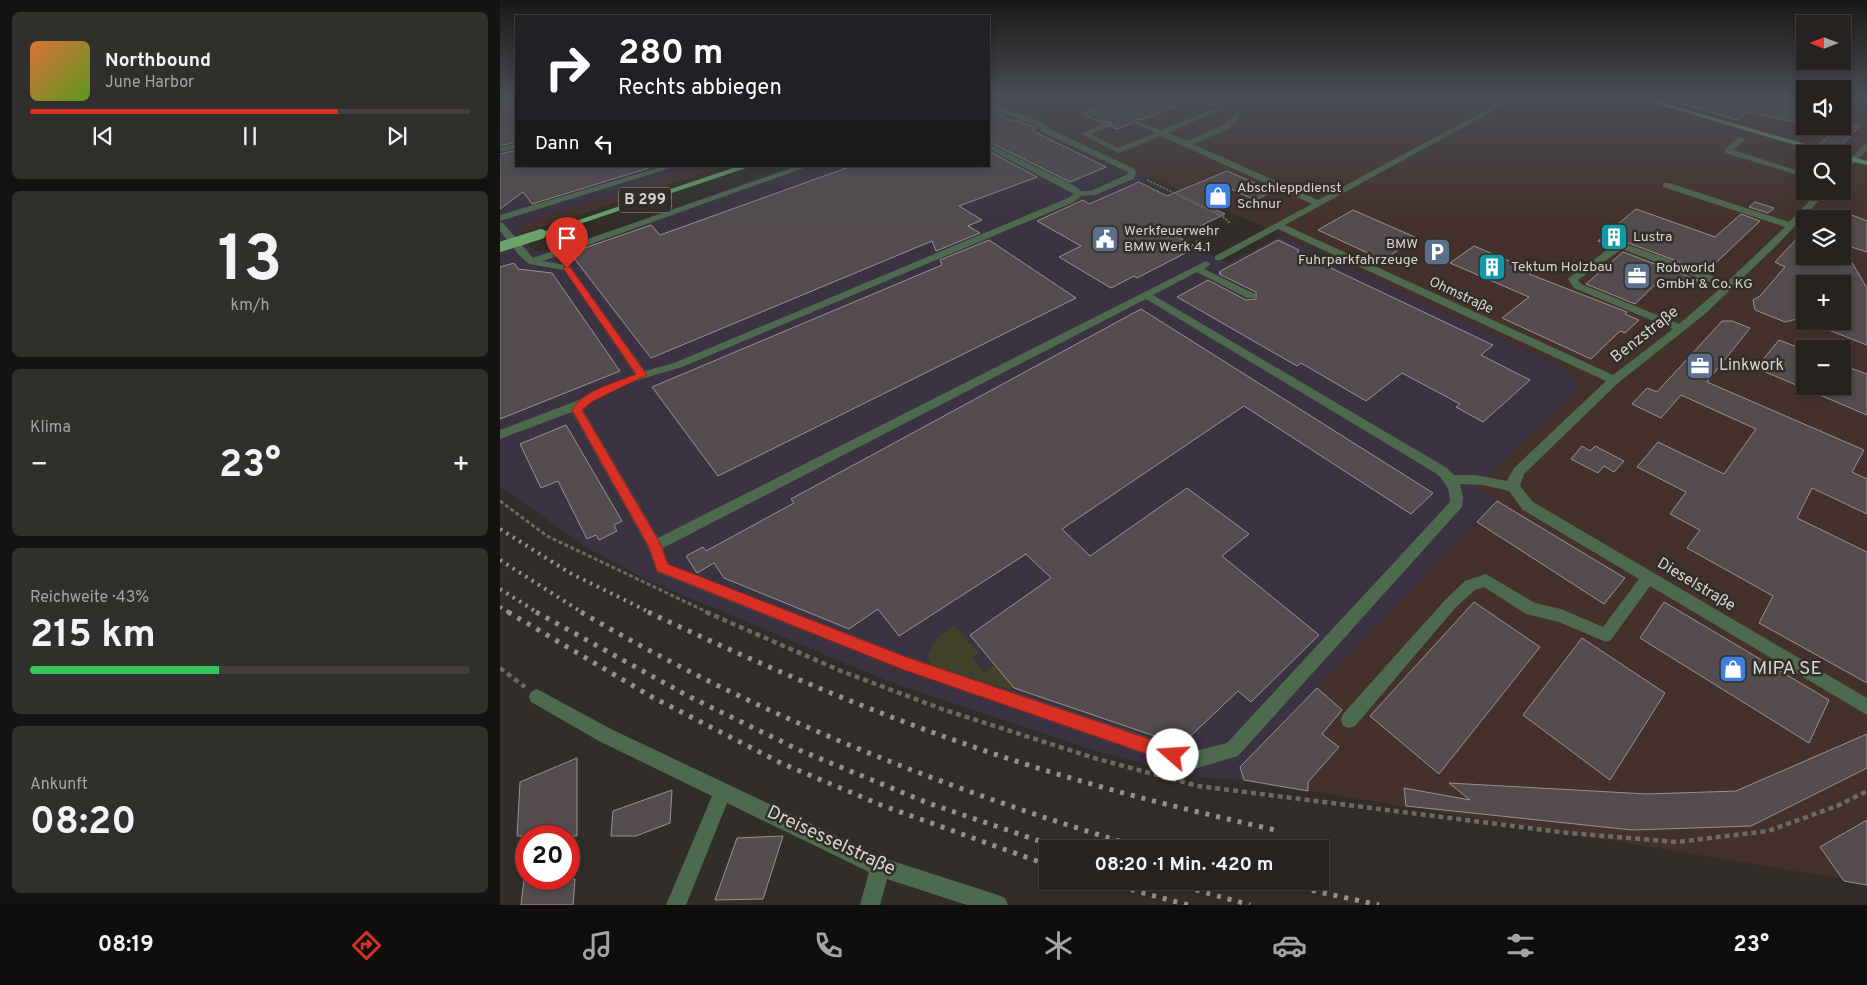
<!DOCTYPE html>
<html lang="de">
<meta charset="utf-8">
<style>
body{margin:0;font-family:Overpass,sans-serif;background:#312f2c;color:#f1f3f6;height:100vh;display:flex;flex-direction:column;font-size:19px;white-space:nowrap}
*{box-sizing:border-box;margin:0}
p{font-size:16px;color:#a3a4a4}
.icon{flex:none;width:28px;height:28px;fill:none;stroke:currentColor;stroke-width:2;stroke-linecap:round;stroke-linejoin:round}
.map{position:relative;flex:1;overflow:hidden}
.side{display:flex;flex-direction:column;gap:12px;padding:12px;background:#141311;width:500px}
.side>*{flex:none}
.banner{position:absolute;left:15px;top:15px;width:475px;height:152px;border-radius:0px;box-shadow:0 2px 8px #0003,0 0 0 1px #423f3d;background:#202124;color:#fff;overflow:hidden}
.needle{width:32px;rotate:270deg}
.fabs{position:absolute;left:1296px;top:15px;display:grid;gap:10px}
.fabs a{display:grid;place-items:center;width:55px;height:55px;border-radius:0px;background:#25221f;box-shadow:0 2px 8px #0003,0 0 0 1px #423f3d;font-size:25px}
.speed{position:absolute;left:15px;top:825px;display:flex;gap:10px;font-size:25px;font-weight:700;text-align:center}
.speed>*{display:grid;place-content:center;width:65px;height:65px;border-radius:50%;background:#25221f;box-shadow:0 2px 8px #0003,0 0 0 1px #423f3d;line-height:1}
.speed .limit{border:8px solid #d22;background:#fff;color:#111}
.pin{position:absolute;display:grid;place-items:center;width:42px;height:42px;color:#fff;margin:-51px -21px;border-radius:50% 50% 50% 0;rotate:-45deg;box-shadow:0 0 5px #0007}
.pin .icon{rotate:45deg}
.me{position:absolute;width:55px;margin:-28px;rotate:289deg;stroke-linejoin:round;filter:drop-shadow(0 0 4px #0008)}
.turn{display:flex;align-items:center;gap:18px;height:105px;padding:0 20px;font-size:22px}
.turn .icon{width:65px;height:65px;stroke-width:2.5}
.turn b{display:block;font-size:35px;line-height:42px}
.then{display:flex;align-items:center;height:48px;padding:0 20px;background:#0003;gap:10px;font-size:19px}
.big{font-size:38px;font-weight:700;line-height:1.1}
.side .widget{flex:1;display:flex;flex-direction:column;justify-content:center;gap:8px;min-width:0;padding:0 18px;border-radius:8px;background:#312f2c}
.side .dial{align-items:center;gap:0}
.dial b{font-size:65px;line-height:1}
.song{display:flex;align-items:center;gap:15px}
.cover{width:60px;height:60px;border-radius:8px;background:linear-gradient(135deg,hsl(20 70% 55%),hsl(90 70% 35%))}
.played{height:5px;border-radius:2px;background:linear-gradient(90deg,#d93025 70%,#423f3d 70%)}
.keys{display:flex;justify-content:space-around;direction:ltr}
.heat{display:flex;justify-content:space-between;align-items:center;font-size:28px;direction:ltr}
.charge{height:8px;border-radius:4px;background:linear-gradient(90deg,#34c759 43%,#423f3d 0)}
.trip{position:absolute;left:539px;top:840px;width:290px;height:50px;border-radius:0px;background:#25221f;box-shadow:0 2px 8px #0003,0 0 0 1px #423f3d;font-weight:700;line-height:50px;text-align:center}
.tab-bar{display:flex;height:80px;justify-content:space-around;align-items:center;background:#0f0e0c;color:#a3a4a4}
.tab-bar .icon{width:35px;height:35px}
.tab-bar .current{color:#d93025}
.tab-bar b{font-size:22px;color:#f1f3f6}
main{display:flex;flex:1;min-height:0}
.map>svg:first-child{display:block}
</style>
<main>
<section class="side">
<div class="widget">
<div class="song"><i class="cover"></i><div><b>Northbound</b><p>June Harbor</p></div></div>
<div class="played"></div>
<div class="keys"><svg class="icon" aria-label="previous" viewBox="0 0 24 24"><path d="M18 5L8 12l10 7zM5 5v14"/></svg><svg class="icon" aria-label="pause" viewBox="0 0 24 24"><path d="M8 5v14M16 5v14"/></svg><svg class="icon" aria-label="next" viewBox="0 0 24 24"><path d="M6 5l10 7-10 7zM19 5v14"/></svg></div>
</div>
<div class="widget dial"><b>13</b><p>km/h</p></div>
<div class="widget"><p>Klima</p>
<div class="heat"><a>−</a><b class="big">23°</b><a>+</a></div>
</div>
<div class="widget"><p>Reichweite · 43%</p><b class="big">215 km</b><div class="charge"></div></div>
<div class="widget"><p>Ankunft</p><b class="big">08:20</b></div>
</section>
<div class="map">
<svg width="1367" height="905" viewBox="0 0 1367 905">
<rect width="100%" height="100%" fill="#312e29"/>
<!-- commercial -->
<g fill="#44312c" fill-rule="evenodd">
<polygon points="0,95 16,95 16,166 226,166 0,241"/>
<path d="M496,95H1305V126H1342L1343,95H1367V883L744,780L740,767L997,501L976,488L1080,388L1078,381L1060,366L782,235L651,177L490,97ZM1305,154H1342V191H1305ZM1305,219H1342V256H1305ZM1305,284H1342V321H1305ZM1305,349H1342V386H1305Z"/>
</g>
<!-- industrial -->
<polygon fill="#3b3242" points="0,95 16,95 16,166 206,166 41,217 26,224 19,231 31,248 38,252 53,251 294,166 489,166 490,97 651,177 640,182 714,219 683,234 693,240 689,243 728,263 782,235 1060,366 1077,381 1080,388 976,488 997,501 741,766 744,780 705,778 598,752 388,681 149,581 88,548 0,487"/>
<!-- green -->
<polygon fill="#414229" points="453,625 479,653 472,658 484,672 495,665 514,688 509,689 431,665 427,657 433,643"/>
<!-- building -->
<g fill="#534b4d" stroke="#999193">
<polygon points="0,95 16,95 16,142 0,146"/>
<polygon points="633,95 648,95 664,101 667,106 677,106 641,120 634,119 632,123 617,129 612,127 611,122 601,122 581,114"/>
<polygon points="1165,95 1244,95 1269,101 1277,95 1305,95 1305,124 1248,112 1237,120 1165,99"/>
<polygon points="489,109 513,121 516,120 536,128 531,130 606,167 570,182 489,142"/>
<polygon points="1339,126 1360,126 1337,150 1319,145"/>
<polygon points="16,150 16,166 149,166 149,168 32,204 23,192 0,209 0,154"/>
<polygon points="489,151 537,177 459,206 482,220 468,226 480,233 436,251 432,241 151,358 70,253 151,225 160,235 352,166 489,166"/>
<polygon points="727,171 773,191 755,200 716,182 706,205 725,214 678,237 697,247 637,278 634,276 611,288 559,257 581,246 537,221 583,200 589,204 639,182 667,196"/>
<polygon points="1255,202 1274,208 1268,213 1249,207"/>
<polygon points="1136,209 1215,237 1241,214 1260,221 1206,272 1123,241 1110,245 1098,241"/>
<polygon points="853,210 917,238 883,260 818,230"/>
<polygon points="1342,211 1367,221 1367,252 1342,244"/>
<polygon points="1305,230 1305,256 1348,256 1367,288 1367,345 1308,322 1342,321 1342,284 1305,284 1305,317 1285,322 1255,310 1253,300 1260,296 1285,267 1275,262"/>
<polygon points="489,240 576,298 218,476 152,387 442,265 440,260"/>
<polygon points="778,240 799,250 797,252 993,345 981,355 1030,380 983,422 956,407 960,404 902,373 866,401 801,363 797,366 677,297 708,280 746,300 756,299 756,292 719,274 721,273 719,272"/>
<polygon points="974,246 1033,271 1029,274 1127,312 1125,314 1139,320 1125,333 1120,331 1091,359 1002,318 1029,297 950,263"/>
<polygon points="1123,252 1198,280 1190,289 1162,278 1135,304 1086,284"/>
<polygon points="14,263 18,269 52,273 120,371 0,419 0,267"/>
<polygon points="641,309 933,493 911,514 744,406 562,529 590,556 687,488 749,534 722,556 819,635 751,702 738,691 681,745 514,688 470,635 551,578 526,554 399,636 378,609 349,629 224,578 214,563 197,573 186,556 203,547 206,551 294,503 291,499"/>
<polygon points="1222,321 1232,321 1250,328 1207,382 1364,450 1352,472 1367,479 1367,514 1312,488 1297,518 1367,552 1367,683 1259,623 1273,596 1187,548 1200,530 1170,514 1186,492 1137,467 1158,442 1224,474 1256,429 1181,395 1161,418 1132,404 1147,388 1157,392"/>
<polygon points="1279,340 1305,350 1305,386 1342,386 1342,365 1367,374 1367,415 1256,368"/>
<polygon points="66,425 122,521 114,525 117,531 99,540 96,535 87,539 58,481 41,488 20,444"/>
<polygon points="1082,446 1090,451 1095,446 1124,461 1114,472 1104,466 1098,473 1071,459"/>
<polygon points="997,501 1125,578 1104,604 977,522"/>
<polygon points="974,602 1040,647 939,774 870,716"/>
<polygon points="1164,602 1329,700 1309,743 1140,638"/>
<polygon points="1082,638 1165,693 1110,780 1023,715"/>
<polygon points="817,688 842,710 822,734 839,747 808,782 808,791 744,780 740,767"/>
<polygon points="1367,734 1367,768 1251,826 1132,830 906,806 904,788 970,800 949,783 1147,794 1236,791"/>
<polygon points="77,758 77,836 17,836 20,782"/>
<polygon points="172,790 170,823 136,836 111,836 113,811"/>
<polygon points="1367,820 1367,885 1344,881 1320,847"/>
<polygon points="283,836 263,899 215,900 237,838"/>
<polygon points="24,879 75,879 73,905 21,905"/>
</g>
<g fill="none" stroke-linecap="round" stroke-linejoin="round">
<!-- path-far3 -->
<polyline stroke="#6c6a65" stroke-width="2" stroke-dasharray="2.5 1" stroke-linecap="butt" points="647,180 722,216 730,223"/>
<!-- path-far2 -->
<polyline stroke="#6c6a65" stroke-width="2.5" stroke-dasharray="3 2" stroke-linecap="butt" points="696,241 710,251"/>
<!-- path-far1 -->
<polyline stroke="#6c6a65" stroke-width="3" stroke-dasharray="4 2.5" stroke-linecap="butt" points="0,501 47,536 209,613"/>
<!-- path -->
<g stroke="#6c6a65" stroke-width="4.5" stroke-dasharray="5 4" stroke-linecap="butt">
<polyline points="206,612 341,671 442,709 594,758 698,786 1068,833 1177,842 1268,831 1337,806 1367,791"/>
<polyline points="0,668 25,687"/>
</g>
<!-- minor -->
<g fill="#4e6a4e" fill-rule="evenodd">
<path d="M682,95H697L727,107L668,133L687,141L723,125L735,115H739V117L729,129L693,144L818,200L1014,95H1022L785,225L1113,375L1173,329L1074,288L1068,279L1070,277L1111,247L1122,243L1183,264L1227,282L1285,227L1163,187V183H1169L1289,222L1319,191H1328L1276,246L1205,314L1118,383L1024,474L1020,486L1033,502L1367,698V715L1150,586L1111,640L1106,642L1059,622L1026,614L984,587L975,590L956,607L855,726L849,728L843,726L841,720L843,714L946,599L965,581L986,574L1035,603L1061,609L1103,627L1139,579L1023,510L1009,491L983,485L960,484L963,497L962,507L738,756L691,770L404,670L157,572L148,547L72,412L0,439V430L79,400L93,391L135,374L64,270L29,264L19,255L0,231V222L3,223L33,258L298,166H310L43,261L70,266L145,371L174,363L568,198L574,194L489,149V144L575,186L581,191H591L628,174V172L542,132L538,127L489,107V103L496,104L544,123L548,128L635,169L636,174L633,179L595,195L581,196L574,202L182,367C155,375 100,389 83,410L158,538L706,261L711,264L704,269L755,294V298H747L697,272L653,295L947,468L954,475H975L1007,481L1014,468L1106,381L778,229L721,260H715V256L812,204L661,136L618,153L581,134L604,123H610V127L591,134L618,148L655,133L634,123V121H638L661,130L718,107L689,97L668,104L665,102ZM1122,249L1222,287L1179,324L1081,284L1078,280ZM646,299L937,474C946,483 950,489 950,502L727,743L691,752L405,656L168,564L163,548Z"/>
<polygon points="1239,137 1246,139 1233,150 1305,173 1305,177 1225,153 1225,149"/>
<polygon points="16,144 16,148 0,152 0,148"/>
<polygon points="1364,144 1367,144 1367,150 1342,175 1342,168"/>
<polygon points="164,166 177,166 0,221 0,215"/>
<polygon points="37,689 111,729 383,858 498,895 505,898 508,905 467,905 387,879 380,905 360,905 369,872 227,803 186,905 166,905 212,796 99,741 31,702 29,697 31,692"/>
</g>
<!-- major -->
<g fill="#6aa46a" fill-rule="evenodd">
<polygon points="1126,95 1136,95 1339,154 1326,154"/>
<polygon points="1342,154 1367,161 1367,165 1342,159"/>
<polygon points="239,166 252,166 44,236 41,237 37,234"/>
</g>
<!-- rail-far1 -->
<g stroke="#94928e" stroke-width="4" stroke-dasharray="2.5 5" stroke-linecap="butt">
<polyline points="0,529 70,573 151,613"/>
<polyline points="0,560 83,613"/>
<polyline points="0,589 38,613"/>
<polyline points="0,607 10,613"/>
</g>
<!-- rail -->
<g stroke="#94928e" stroke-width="5" stroke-dasharray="4 7" stroke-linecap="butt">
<polyline points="8,612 152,697 283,764 381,805 548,865"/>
<polyline points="36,612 188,696 299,750 428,803 563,849"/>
<path d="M81,612C258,716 449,791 646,849"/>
<path d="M148,612C288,678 432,738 581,781C645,800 710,815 775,830"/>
<polyline points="599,881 688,905"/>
<polyline points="664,881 750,905"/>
<polyline points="769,881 879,905"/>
</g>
<!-- major-bridge -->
<polyline stroke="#6aa46a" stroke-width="10" points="0,247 41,234"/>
</g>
<!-- sky -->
<linearGradient id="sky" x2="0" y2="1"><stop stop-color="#1b1917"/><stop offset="0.43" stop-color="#484c54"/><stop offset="1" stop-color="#484c54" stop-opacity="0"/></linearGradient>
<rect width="1367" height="222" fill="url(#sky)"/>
<!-- route -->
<path fill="#d93025" stroke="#8d1f18" d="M67,266L70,267L147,375L93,401L82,410L160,543L168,564L406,657L673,747L679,749L681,755L679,760L673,763L404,670L157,571L149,547L72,410C83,390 115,383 136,374L63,268Z"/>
<!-- icons -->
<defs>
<g id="shop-square" transform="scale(1.4375)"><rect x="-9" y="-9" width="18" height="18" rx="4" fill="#3f7fe0" stroke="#312e29"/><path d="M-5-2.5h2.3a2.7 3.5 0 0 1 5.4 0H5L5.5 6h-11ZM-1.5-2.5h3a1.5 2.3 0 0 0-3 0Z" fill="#fff"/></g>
<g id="building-square" transform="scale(1.4375)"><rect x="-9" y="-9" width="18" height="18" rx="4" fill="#0f9aa8" stroke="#312e29"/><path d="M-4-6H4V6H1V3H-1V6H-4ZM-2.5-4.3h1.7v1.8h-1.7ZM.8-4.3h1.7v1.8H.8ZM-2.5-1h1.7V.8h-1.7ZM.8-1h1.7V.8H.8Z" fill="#fff"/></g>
<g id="civic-square" transform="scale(1.4375)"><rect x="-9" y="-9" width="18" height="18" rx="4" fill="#5c6f8a" stroke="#312e29"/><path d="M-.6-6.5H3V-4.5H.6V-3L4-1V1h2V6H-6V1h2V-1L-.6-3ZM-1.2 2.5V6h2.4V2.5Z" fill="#fff"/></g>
<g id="parking-square" transform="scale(1.4375)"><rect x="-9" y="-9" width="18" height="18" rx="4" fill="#5c6f8a" stroke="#312e29"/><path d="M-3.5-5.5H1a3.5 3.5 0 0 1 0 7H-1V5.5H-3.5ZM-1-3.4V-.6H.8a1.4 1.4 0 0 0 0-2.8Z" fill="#fff"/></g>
<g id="office-square" transform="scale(1.4375)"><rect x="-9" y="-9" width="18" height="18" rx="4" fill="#5c6f8a" stroke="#312e29"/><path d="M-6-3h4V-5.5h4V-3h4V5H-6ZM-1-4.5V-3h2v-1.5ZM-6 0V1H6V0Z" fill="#fff"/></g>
</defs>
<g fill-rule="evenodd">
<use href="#shop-square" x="718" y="196"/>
<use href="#building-square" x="1114" y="237"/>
<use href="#civic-square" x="605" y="239"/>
<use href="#parking-square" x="937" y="252"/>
<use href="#building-square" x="992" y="267"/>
<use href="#office-square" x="1137" y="276"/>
<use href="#office-square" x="1200" y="366"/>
<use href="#shop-square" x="1233" y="669"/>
</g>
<g text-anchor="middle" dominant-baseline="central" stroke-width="5" stroke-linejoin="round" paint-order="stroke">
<!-- far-poi labels -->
<g font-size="14" fill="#d6d4d1" stroke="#312e29" text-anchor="start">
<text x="737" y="188">Abschleppdienst<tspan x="737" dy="16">Schnur</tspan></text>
<text x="624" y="231">Werkfeuerwehr<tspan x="624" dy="16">BMW Werk 4.1</tspan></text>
<text x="1133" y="237">Lustra</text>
<text x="918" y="244" text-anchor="end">BMW<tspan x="918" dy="16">Fuhrparkfahrzeuge</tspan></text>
<text x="1011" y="267">Tektum Holzbau</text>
<text x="1156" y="268">Robworld<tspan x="1156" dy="16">GmbH &amp; Co. KG</tspan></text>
</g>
<!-- far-street labels -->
<g font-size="14" fill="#d6d4d1" stroke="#312e29">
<text transform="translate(961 296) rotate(25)">Ohmstraße</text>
</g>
<!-- shield labels -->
<rect fill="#312e29" stroke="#a4a29f" stroke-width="1" x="119" y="187.5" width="52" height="25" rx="4"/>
<g font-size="15" font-weight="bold" fill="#d6d4d1">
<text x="145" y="200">B 299</text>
</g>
<!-- street labels -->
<g font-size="16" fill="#d6d4d1" stroke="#312e29">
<text transform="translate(1145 335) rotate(-38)">Benzstraße</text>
<text transform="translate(1196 585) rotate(31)">Dieselstraße</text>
</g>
<!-- poi labels -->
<g font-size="16" fill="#d6d4d1" stroke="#312e29" text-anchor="start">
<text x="1219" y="366">Linkwork</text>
</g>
<!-- near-poi labels -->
<g font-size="19" fill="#d6d4d1" stroke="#312e29" text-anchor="start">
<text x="1252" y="669">MIPA SE</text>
</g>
<!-- near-street labels -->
<g font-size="19" fill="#d6d4d1" stroke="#312e29">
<text transform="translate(331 841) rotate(25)">Dreisesselstraße</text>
</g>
</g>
</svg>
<div class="fabs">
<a><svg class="needle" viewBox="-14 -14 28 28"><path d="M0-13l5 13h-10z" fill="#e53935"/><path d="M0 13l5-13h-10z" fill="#a3a4a4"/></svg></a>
<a><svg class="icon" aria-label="sound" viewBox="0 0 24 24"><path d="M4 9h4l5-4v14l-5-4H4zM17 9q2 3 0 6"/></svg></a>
<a><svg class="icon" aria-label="search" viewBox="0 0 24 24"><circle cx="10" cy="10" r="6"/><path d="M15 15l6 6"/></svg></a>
<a><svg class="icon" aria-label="layers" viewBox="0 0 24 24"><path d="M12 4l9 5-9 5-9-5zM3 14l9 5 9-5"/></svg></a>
<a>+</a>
<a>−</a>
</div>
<div class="speed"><div class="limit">20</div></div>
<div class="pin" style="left:67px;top:268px;background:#d93025"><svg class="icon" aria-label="arrive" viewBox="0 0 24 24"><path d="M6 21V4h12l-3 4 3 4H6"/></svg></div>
<svg class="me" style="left:673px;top:755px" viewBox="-20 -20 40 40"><circle r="19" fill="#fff"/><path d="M0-13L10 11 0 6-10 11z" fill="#d93025"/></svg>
<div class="trip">08:20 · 1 Min. · 420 m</div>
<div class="banner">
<div class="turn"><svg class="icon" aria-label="right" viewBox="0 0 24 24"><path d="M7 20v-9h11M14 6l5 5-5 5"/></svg><div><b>280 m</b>Rechts abbiegen</div></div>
<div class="then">Dann<svg class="icon" aria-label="left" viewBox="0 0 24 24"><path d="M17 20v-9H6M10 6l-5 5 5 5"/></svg></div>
</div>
</div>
</main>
<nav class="tab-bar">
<b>08:19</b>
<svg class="icon current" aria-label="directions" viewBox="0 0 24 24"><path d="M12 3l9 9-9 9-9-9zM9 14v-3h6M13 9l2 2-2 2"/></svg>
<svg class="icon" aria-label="music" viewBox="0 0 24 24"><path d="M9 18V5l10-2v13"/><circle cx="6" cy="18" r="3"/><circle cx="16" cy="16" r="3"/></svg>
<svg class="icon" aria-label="phone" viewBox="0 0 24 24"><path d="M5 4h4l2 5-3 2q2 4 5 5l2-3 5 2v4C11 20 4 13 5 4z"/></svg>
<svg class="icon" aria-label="climate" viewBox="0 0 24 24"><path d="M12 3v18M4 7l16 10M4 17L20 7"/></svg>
<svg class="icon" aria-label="car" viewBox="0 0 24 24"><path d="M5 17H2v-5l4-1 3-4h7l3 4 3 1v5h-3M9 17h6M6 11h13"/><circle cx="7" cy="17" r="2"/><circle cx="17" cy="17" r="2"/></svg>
<svg class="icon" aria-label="filters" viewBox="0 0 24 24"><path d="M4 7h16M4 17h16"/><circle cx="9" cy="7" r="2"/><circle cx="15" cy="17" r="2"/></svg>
<b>23°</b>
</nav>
